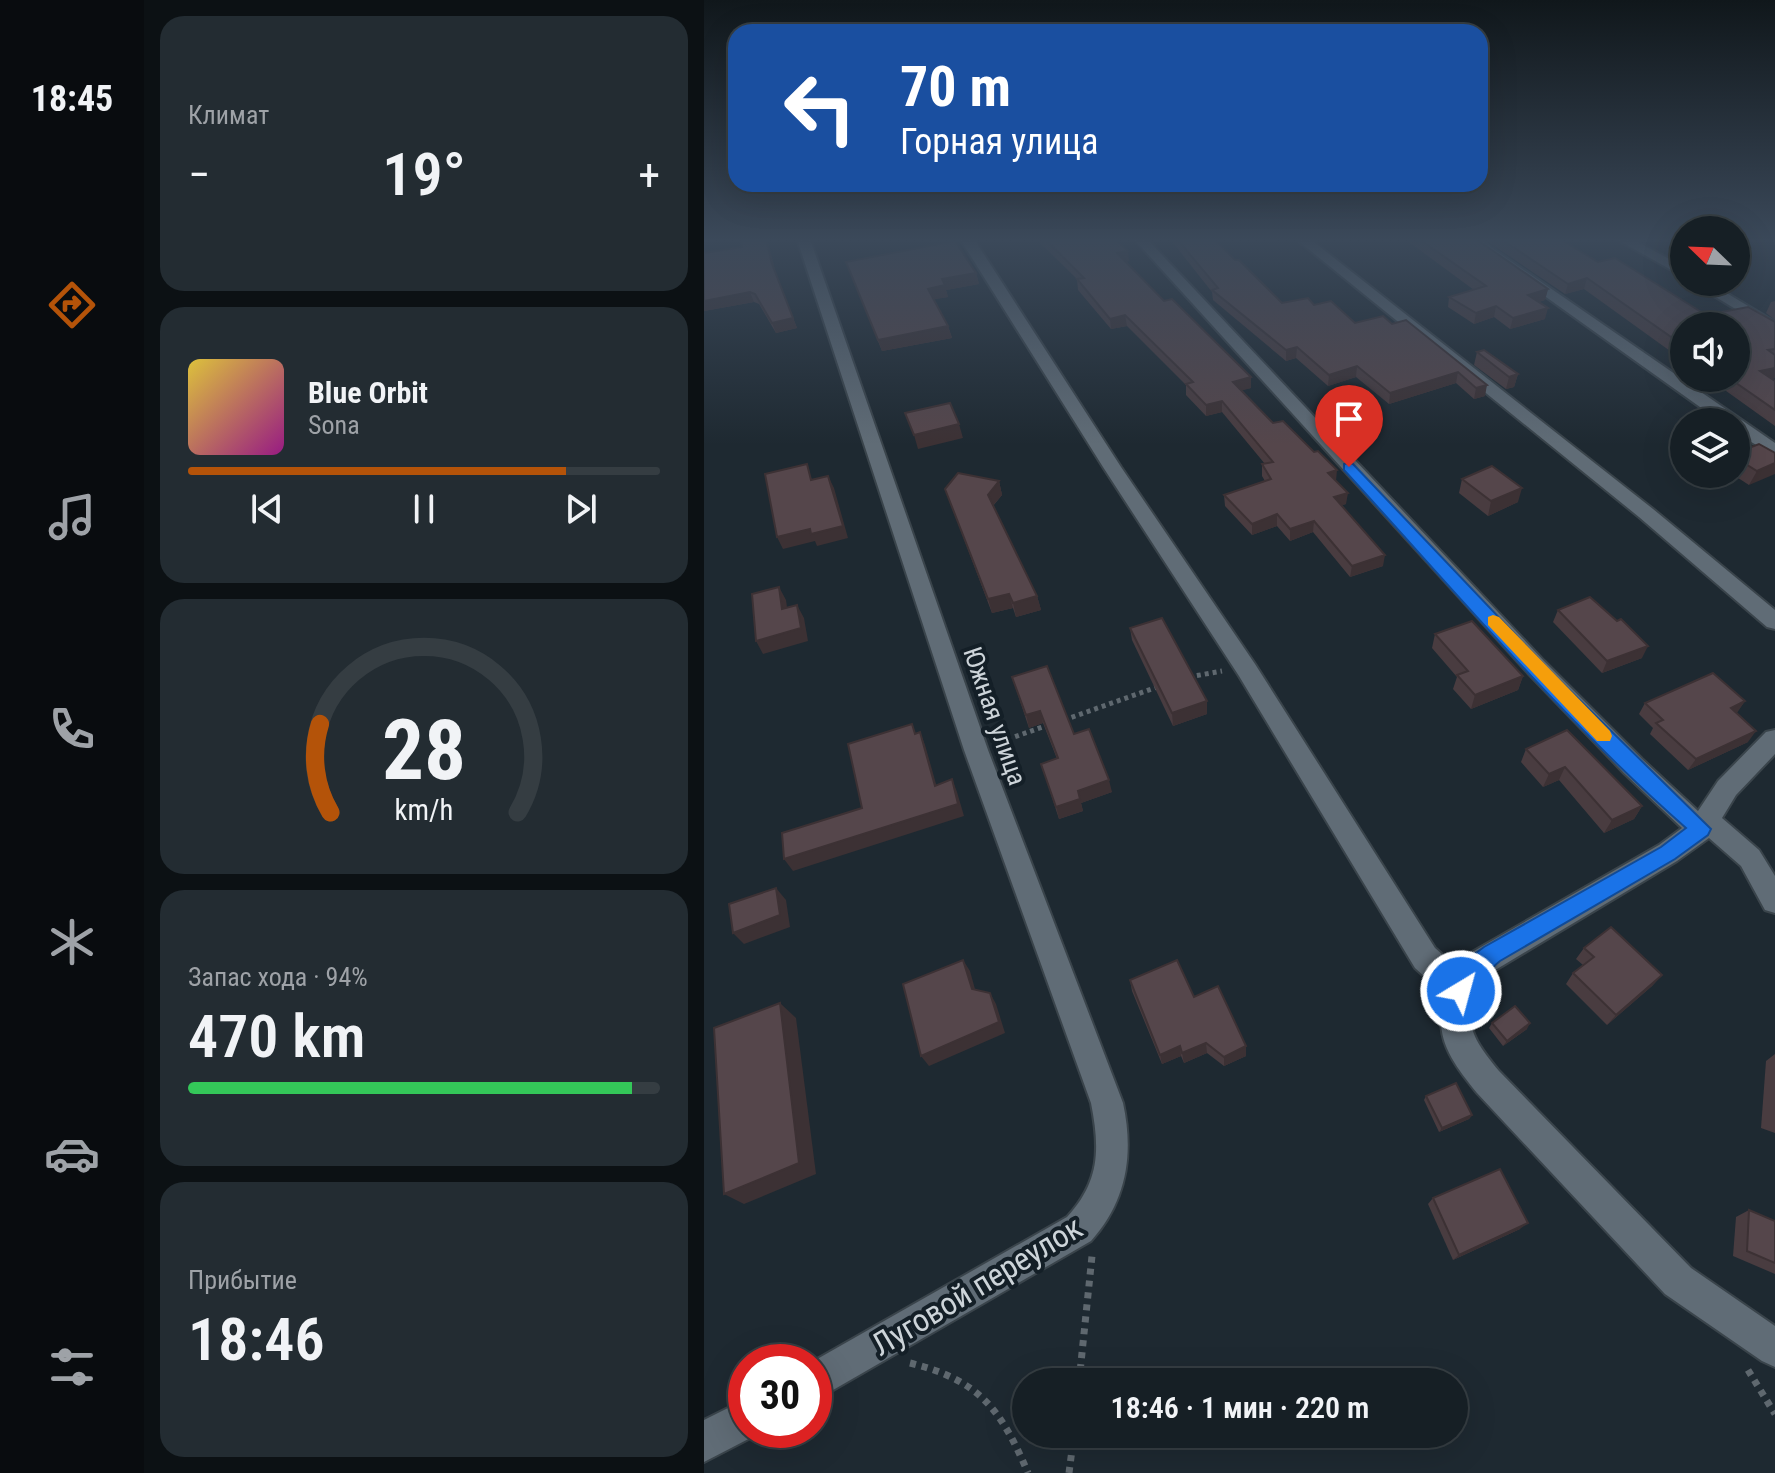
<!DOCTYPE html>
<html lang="ru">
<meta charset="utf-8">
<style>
body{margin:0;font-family:"Roboto Condensed",sans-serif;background:#232c32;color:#f1f3f6;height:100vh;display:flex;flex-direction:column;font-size:30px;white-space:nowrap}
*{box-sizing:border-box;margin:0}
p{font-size:26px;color:#9ea2a7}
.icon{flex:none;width:44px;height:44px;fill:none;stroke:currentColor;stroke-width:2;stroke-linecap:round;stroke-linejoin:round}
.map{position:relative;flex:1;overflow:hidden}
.drawer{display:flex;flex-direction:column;gap:16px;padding:16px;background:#0c1114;width:560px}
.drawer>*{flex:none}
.banner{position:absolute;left:24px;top:24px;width:760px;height:168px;border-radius:24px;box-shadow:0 8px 32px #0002,0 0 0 2px #353d42;background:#1a4fa0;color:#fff;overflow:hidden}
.needle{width:52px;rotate:293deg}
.buttons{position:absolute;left:966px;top:216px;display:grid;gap:16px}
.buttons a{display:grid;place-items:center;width:80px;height:80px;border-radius:50%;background:#161f25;box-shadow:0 8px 32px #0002,0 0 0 2px #353d42;font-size:40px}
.speed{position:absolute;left:24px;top:1344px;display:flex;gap:16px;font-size:40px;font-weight:700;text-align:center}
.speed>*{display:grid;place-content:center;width:104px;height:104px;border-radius:50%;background:#161f25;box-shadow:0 8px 32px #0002,0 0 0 2px #353d42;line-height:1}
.speed .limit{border:12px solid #d22;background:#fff;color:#111}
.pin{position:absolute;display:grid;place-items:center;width:68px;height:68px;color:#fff;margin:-82px -34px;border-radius:50% 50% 50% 0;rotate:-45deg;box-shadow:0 0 8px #0007}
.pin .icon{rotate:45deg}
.me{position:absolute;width:88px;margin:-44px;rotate:37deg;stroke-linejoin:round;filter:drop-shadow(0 0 6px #0008)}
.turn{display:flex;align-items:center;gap:28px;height:168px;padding:0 40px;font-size:36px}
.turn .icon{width:104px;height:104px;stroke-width:2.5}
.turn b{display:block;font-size:56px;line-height:68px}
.big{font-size:60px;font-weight:600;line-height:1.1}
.drawer .tile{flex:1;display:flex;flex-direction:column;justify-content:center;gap:12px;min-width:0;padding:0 28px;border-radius:24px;background:#232c32}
.drawer .dial{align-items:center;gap:0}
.dial svg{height:208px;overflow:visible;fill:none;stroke:#353d42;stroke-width:7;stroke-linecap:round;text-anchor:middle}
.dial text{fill:#f1f3f6;stroke:none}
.song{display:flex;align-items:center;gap:24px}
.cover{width:96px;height:96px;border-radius:12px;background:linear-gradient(135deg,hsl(50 70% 55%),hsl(310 70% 35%))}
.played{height:8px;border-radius:4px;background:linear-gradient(90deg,#b45309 80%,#353d42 80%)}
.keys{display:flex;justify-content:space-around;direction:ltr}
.heat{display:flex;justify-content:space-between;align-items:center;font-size:44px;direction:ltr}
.charge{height:12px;border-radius:6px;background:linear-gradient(90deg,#34c759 94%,#353d42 0)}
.trip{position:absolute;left:308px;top:1368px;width:456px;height:80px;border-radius:40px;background:#161f25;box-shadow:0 8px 32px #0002,0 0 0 2px #353d42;font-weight:600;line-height:80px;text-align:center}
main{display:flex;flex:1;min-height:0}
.tab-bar{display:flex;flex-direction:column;width:144px;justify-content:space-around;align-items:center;background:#090c0f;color:#9ea2a7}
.tab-bar .icon{width:56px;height:56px}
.tab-bar .active{color:#b45309}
.tab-bar b{font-size:36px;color:#f1f3f6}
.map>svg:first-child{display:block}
</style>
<main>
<nav class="tab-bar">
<b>18:45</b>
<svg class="icon active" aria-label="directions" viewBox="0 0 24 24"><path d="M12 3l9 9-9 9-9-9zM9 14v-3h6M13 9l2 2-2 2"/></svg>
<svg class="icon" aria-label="music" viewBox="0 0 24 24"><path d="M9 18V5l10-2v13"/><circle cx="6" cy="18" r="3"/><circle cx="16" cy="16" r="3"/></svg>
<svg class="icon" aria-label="phone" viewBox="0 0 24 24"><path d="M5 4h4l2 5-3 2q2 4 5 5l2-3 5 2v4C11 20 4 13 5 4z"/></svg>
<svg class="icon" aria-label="climate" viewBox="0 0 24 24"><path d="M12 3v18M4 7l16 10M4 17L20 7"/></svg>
<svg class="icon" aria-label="car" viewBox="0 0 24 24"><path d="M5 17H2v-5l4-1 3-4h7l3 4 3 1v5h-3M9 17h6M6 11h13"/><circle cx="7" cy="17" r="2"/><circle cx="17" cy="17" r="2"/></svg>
<svg class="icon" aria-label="filters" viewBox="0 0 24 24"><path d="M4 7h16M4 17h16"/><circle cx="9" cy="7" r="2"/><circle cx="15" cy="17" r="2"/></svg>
</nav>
<section class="drawer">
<div class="tile"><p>Климат</p>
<div class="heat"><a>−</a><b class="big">19°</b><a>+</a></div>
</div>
<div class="tile">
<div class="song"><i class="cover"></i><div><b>Blue Orbit</b><p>Sona</p></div></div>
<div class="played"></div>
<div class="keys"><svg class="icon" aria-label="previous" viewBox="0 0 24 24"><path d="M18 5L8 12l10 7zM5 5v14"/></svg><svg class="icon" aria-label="pause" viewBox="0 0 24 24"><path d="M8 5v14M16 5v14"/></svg><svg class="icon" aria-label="next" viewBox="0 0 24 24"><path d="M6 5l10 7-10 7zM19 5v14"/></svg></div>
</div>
<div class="tile dial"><svg viewBox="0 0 100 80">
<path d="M14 69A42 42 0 1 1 86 69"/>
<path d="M14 69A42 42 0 0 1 10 35" stroke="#b45309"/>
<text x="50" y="56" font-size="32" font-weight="700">28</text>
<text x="50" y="72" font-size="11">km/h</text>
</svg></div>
<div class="tile"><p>Запас хода · 94%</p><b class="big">470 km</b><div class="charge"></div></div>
<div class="tile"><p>Прибытие</p><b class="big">18:46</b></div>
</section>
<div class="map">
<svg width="1071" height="1473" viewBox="0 0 1071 1473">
<rect width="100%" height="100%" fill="#1e2931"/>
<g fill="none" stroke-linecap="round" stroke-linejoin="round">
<!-- minor casing -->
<g stroke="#3a444b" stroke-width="4">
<g id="minor">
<path d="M93,239H106L284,750L419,1103C430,1154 423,1201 387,1241L110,1401L108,1362L363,1217C396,1181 396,1149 387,1103L260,750Z"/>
<path d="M256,239H270L417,467L551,664L731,948L755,969L763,955L955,845L978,828L920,773L824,673L430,239H443L840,661L938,759L994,811L1014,781L1062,732L1071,730V754L1032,795L1018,818L1055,850L1071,876V913L1061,910L1037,866L1005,838L973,861L783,975C758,1020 763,1032 795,1071L987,1268L1071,1326V1367L1058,1361L961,1294L773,1093C748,1062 728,1036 741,995L711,968L535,676L399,467Z"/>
<polygon points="592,239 606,239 949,509 1071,610 1071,629 1063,627 935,517"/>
<polygon points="761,239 775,239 1071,443 1071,456 1032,433 1032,422 1017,422"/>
<polygon points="912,239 928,239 980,267 980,277"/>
<polygon points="987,282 1004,282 1071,322 1071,333"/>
<polygon points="42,1399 42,1430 57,1430 56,1433 0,1462 0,1420"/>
</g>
</g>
<!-- path-far1 -->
<g stroke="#5f686f" stroke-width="5" stroke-dasharray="4 4" stroke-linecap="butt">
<polyline points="485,677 518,671"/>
<polyline points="360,720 456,686"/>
<polyline points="296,742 347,724"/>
</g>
<!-- path -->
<g stroke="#5f686f" stroke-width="7" stroke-dasharray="6 6" stroke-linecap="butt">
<path d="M206,1363C275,1380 297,1409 324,1473"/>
<polyline points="1044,1370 1071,1414"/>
<polyline points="375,1382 388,1256"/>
<polyline points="365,1473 370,1434"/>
</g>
<!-- minor -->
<use href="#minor" fill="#606c76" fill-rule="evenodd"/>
</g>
<!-- wall -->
<g fill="#493c40">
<polygon points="36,239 63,239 72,274 93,328 72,333 55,304 50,302 0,311 38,247"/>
<polygon points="332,239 410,239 425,261 422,262 460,301 547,377 547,388 537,390 569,423 632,481 642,504 638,505 679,566 646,577 609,532 586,541 573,526 548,535 521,506 520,495 561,481 558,476 558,464 561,464 518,412 502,416 482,395 482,385 423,326 407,329 374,290 373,279"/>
<polygon points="466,239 510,239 531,260 578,303 610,305 651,323 688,324 702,320 781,396 770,399 752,383 685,404 652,377 624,386 592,358 582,361 509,300 508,292"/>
<polygon points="706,239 772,239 844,289 841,300 835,302 841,319 806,329 790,317 770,324 744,307 745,297 770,290 705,242"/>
<polygon points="780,239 856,239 894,262 1002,315 1071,322 1071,378 1067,379 1071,381 1071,426 1004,378 1032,378 980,326 980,361 880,289 861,294"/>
<polygon points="142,262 272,273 275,284 242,290 244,297 230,299 244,326 248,338 178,351"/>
<polygon points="1071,301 1071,320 1062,313 1067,302"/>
<polygon points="773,352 814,374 810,387 802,389 770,365"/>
<polygon points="1032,453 1071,453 1045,485 1028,474 1032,474"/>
<polygon points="758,479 814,502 784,516 755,493"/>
<polygon points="295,481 298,495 289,506 333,596 337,610 312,617 309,608 288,613 241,489"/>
<polygon points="854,610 938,658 898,673 849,622"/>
<polygon points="426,628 503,701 503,714 469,726 428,640"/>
<polygon points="731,634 819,676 814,690 767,709 749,689 753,677 728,648"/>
<polygon points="308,677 370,734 408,792 377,803 379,811 355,819 337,764 353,759 339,723 325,728"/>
<polygon points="1041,701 1032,713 1044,742 984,770 946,734 949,728 935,714 941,703"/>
<polygon points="863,730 938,806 930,819 900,833 855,780 839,787 817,762 822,749"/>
<polygon points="880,948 958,975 948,986 903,1025 862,984 869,973 879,965 872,959"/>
<polygon points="426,980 490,997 542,1046 542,1056 520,1066 503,1053 480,1063 477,1056 458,1064 428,991"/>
<polygon points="788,1023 823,1029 799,1046 785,1028"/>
<polygon points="1071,1054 1071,1133 1057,1128 1062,1061"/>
<polygon points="722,1096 768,1115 765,1119 735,1132 720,1100"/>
<polygon points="729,1198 816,1229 749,1260 724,1204"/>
<polygon points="1045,1210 1071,1221 1071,1274 1029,1256 1032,1217"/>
</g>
<!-- shaded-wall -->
<g fill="#3c3134">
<polygon points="62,239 63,239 72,274 93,328 72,333 68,323 68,264"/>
<polygon points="424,251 425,261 414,264 413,253"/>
<polygon points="272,273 275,284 242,290 244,297 227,300 224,289 238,279"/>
<polygon points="883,278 880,289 861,294 864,284"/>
<polygon points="844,289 841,300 821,306 824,295"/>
<polygon points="46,292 50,302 0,311 0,301"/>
<polygon points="792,306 790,317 770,324 772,313"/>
<polygon points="844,308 841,319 806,329 809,318"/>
<polygon points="421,315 423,326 407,329 406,319"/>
<polygon points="244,326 248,338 178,351 174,340"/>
<polygon points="593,347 592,358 582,361 582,350"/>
<polygon points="653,366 652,377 624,386 625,375"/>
<polygon points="1071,368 1071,378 1051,383 1056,371"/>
<polygon points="754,372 752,383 685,404 686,393"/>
<polygon points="814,374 810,387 802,389 805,377"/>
<polygon points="547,377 547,388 529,393 529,382"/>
<polygon points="783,385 781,396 770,399 772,388"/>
<polygon points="518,401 518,412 502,416 502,405"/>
<polygon points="255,424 259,438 214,449 210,435"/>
<polygon points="1071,463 1071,474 1045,485 1053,471"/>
<polygon points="633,470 632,481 624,473"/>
<polygon points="124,476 130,488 144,538 113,546 111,541 79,549 73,537"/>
<polygon points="295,481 298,495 287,508 284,495"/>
<polygon points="818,488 814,502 784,516 787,501"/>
<polygon points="644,493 642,504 629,508 630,497"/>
<polygon points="573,514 573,526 548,535 548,524"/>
<polygon points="610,521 609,532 586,541 586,529"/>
<polygon points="681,555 679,566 646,577 648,566"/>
<polygon points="75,587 82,600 85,622 78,609"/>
<polygon points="305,594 309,608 288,613 284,599"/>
<polygon points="333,596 337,610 312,617 309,603"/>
<polygon points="93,605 100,618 104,641 59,654 52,641"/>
<polygon points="944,646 938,658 898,673 903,661"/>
<polygon points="819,676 814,690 767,709 771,695"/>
<polygon points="503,701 503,714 469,726 468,713"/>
<polygon points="1041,701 1033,713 1019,719 1027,708"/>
<polygon points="336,711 339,723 325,728 322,715"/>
<polygon points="1052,731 1044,742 984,770 992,759"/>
<polygon points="216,732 221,745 236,798 231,786"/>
<polygon points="861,767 855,780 839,787 845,774"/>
<polygon points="248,779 253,792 260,816 89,871 80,859"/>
<polygon points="405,780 408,792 377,803 379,811 355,819 352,807 374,791"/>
<polygon points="938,806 930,819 900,833 908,820"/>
<polygon points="72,888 82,900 86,927 40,944 29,933"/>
<polygon points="259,960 266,971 274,1000 268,989"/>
<polygon points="958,975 948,986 903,1025 912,1015"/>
<polygon points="286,993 292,1004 301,1033 225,1066 217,1056"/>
<polygon points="76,1003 92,1018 112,1174 40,1204 20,1194"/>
<polygon points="826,1023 823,1029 799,1046 803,1041"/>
<polygon points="502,1043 503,1053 480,1063 478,1053"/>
<polygon points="476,1046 477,1056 458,1064 456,1055"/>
<polygon points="542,1046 542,1056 520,1066 520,1057"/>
<polygon points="768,1115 765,1119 735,1132 738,1128"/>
<polygon points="824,1223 816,1229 749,1260 755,1255"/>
</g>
<!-- building -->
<g fill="#55464b" stroke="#3c3134" stroke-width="2">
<polygon points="36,239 62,239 68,264 89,318 68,323 51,294 46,292 0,301 0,253 38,247"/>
<polygon points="341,239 410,239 424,251 413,253 460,301 468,299 547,377 529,382 569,423 579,421 610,452 614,451 633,470 624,473 644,493 630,497 681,555 648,566 610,521 586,529 573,514 548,524 520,495 567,479 558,464 569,462 518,401 502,405 482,384 489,382 421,315 406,319 373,279 380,278"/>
<polygon points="473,239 510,239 531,260 535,260 578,303 604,298 610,305 627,301 651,323 679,316 688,324 702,320 783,385 772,388 754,372 686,393 653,366 625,375 593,347 582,350 508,290 514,288"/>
<polygon points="715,239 772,239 844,289 824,295 844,308 809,318 792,306 772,313 745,297 782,286"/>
<polygon points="797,239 856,239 894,262 911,258 1002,315 1044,307 1071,322 1071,349 1064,350 1071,355 1071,368 1056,371 1071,381 1071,410 1025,378 1032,378 1032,326 980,326 980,346 883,278 864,284"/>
<polygon points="251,241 272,273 238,279 241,285 224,289 244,326 174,340 142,262"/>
<polygon points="780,350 814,374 805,377 773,352"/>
<polygon points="246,403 255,424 210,435 201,413"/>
<polygon points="1055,444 1071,453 1071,463 1053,471 1032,458 1032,453"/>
<polygon points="103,464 107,480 124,476 139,526 107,534 106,529 73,537 61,474"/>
<polygon points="788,466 818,488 787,501 758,479"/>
<polygon points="254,473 295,481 284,495 333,596 309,603 305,594 284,599 241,489"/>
<polygon points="75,587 78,609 93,605 97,628 52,641 48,594"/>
<polygon points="886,597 913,621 917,619 944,646 903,661 854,610"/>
<polygon points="458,618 503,701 468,713 426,628"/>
<polygon points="768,621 819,676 771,695 753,675 764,671 731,634"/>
<polygon points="343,666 370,734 385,729 405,780 374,791 376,799 352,807 337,764 354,758 336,711 322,715 308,677"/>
<polygon points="1009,673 1041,701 1027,708 1052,731 992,759 952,723 959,720 941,703"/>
<polygon points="208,724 211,734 216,732 231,786 248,779 254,804 80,859 78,833 158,808 144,744"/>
<polygon points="863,730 938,806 908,820 861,767 845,774 822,749"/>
<polygon points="72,888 76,915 29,933 25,904"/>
<polygon points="907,927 958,975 912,1015 869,973 890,957 880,948"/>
<polygon points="259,960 268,989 286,993 295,1022 217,1056 199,984"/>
<polygon points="473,960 490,997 514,986 542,1046 520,1057 502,1043 478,1053 476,1046 456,1055 426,980"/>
<polygon points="76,1003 95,1163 20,1194 10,1028"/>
<polygon points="811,1006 826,1023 803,1041 788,1023"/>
<polygon points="752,1083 768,1115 738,1128 722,1096"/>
<polygon points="796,1169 824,1223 755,1255 729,1198"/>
<polygon points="1045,1210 1071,1221 1071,1263 1043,1251"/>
</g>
<!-- sky -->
<linearGradient id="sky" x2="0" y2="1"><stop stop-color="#10171b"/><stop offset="0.54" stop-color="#3b495a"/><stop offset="1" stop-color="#3b495a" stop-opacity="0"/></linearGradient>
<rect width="1071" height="445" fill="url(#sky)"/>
<!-- route -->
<path fill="#1a73e8" stroke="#114b97" stroke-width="2" d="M645,463L649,464L844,669L1007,829L1004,835L971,859L796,961C780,973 770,997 757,1002L749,999L746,991L765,958L780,947L957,847L982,828C859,720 751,591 640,470V464Z"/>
<!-- slow -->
<polygon fill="#f59e0b" points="789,615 795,617 906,731 908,736 906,741 893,741 784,625 784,617"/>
<g text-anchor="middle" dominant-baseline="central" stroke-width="8" stroke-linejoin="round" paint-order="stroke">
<!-- street labels -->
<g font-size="26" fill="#cdd4d9" stroke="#141f27">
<text transform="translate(291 716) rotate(71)">Южная улица</text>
</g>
<!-- near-street labels -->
<g font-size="32" fill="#cdd4d9" stroke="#141f27">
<text transform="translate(273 1286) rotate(-31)">Луговой переулок</text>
</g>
</g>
</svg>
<div class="buttons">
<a><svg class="needle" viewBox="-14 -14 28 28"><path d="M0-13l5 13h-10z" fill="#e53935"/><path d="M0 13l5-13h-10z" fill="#9ea2a7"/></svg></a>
<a><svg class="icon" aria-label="sound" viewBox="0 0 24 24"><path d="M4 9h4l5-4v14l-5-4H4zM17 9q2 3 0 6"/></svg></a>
<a><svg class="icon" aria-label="layers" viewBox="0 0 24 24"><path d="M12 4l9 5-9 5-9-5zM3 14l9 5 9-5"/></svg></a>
</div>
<div class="speed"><div class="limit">30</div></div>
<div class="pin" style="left:645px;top:467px;background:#d93025"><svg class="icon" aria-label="arrive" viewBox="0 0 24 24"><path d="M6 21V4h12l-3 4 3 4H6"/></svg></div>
<svg class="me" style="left:757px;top:991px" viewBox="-20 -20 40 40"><circle r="17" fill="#1a73e8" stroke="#fff" stroke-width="3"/><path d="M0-11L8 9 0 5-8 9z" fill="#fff"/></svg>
<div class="trip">18:46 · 1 мин · 220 m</div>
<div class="banner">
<div class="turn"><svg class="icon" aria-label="left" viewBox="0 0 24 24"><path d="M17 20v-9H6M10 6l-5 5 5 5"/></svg><div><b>70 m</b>Горная улица</div></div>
</div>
</div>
</main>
